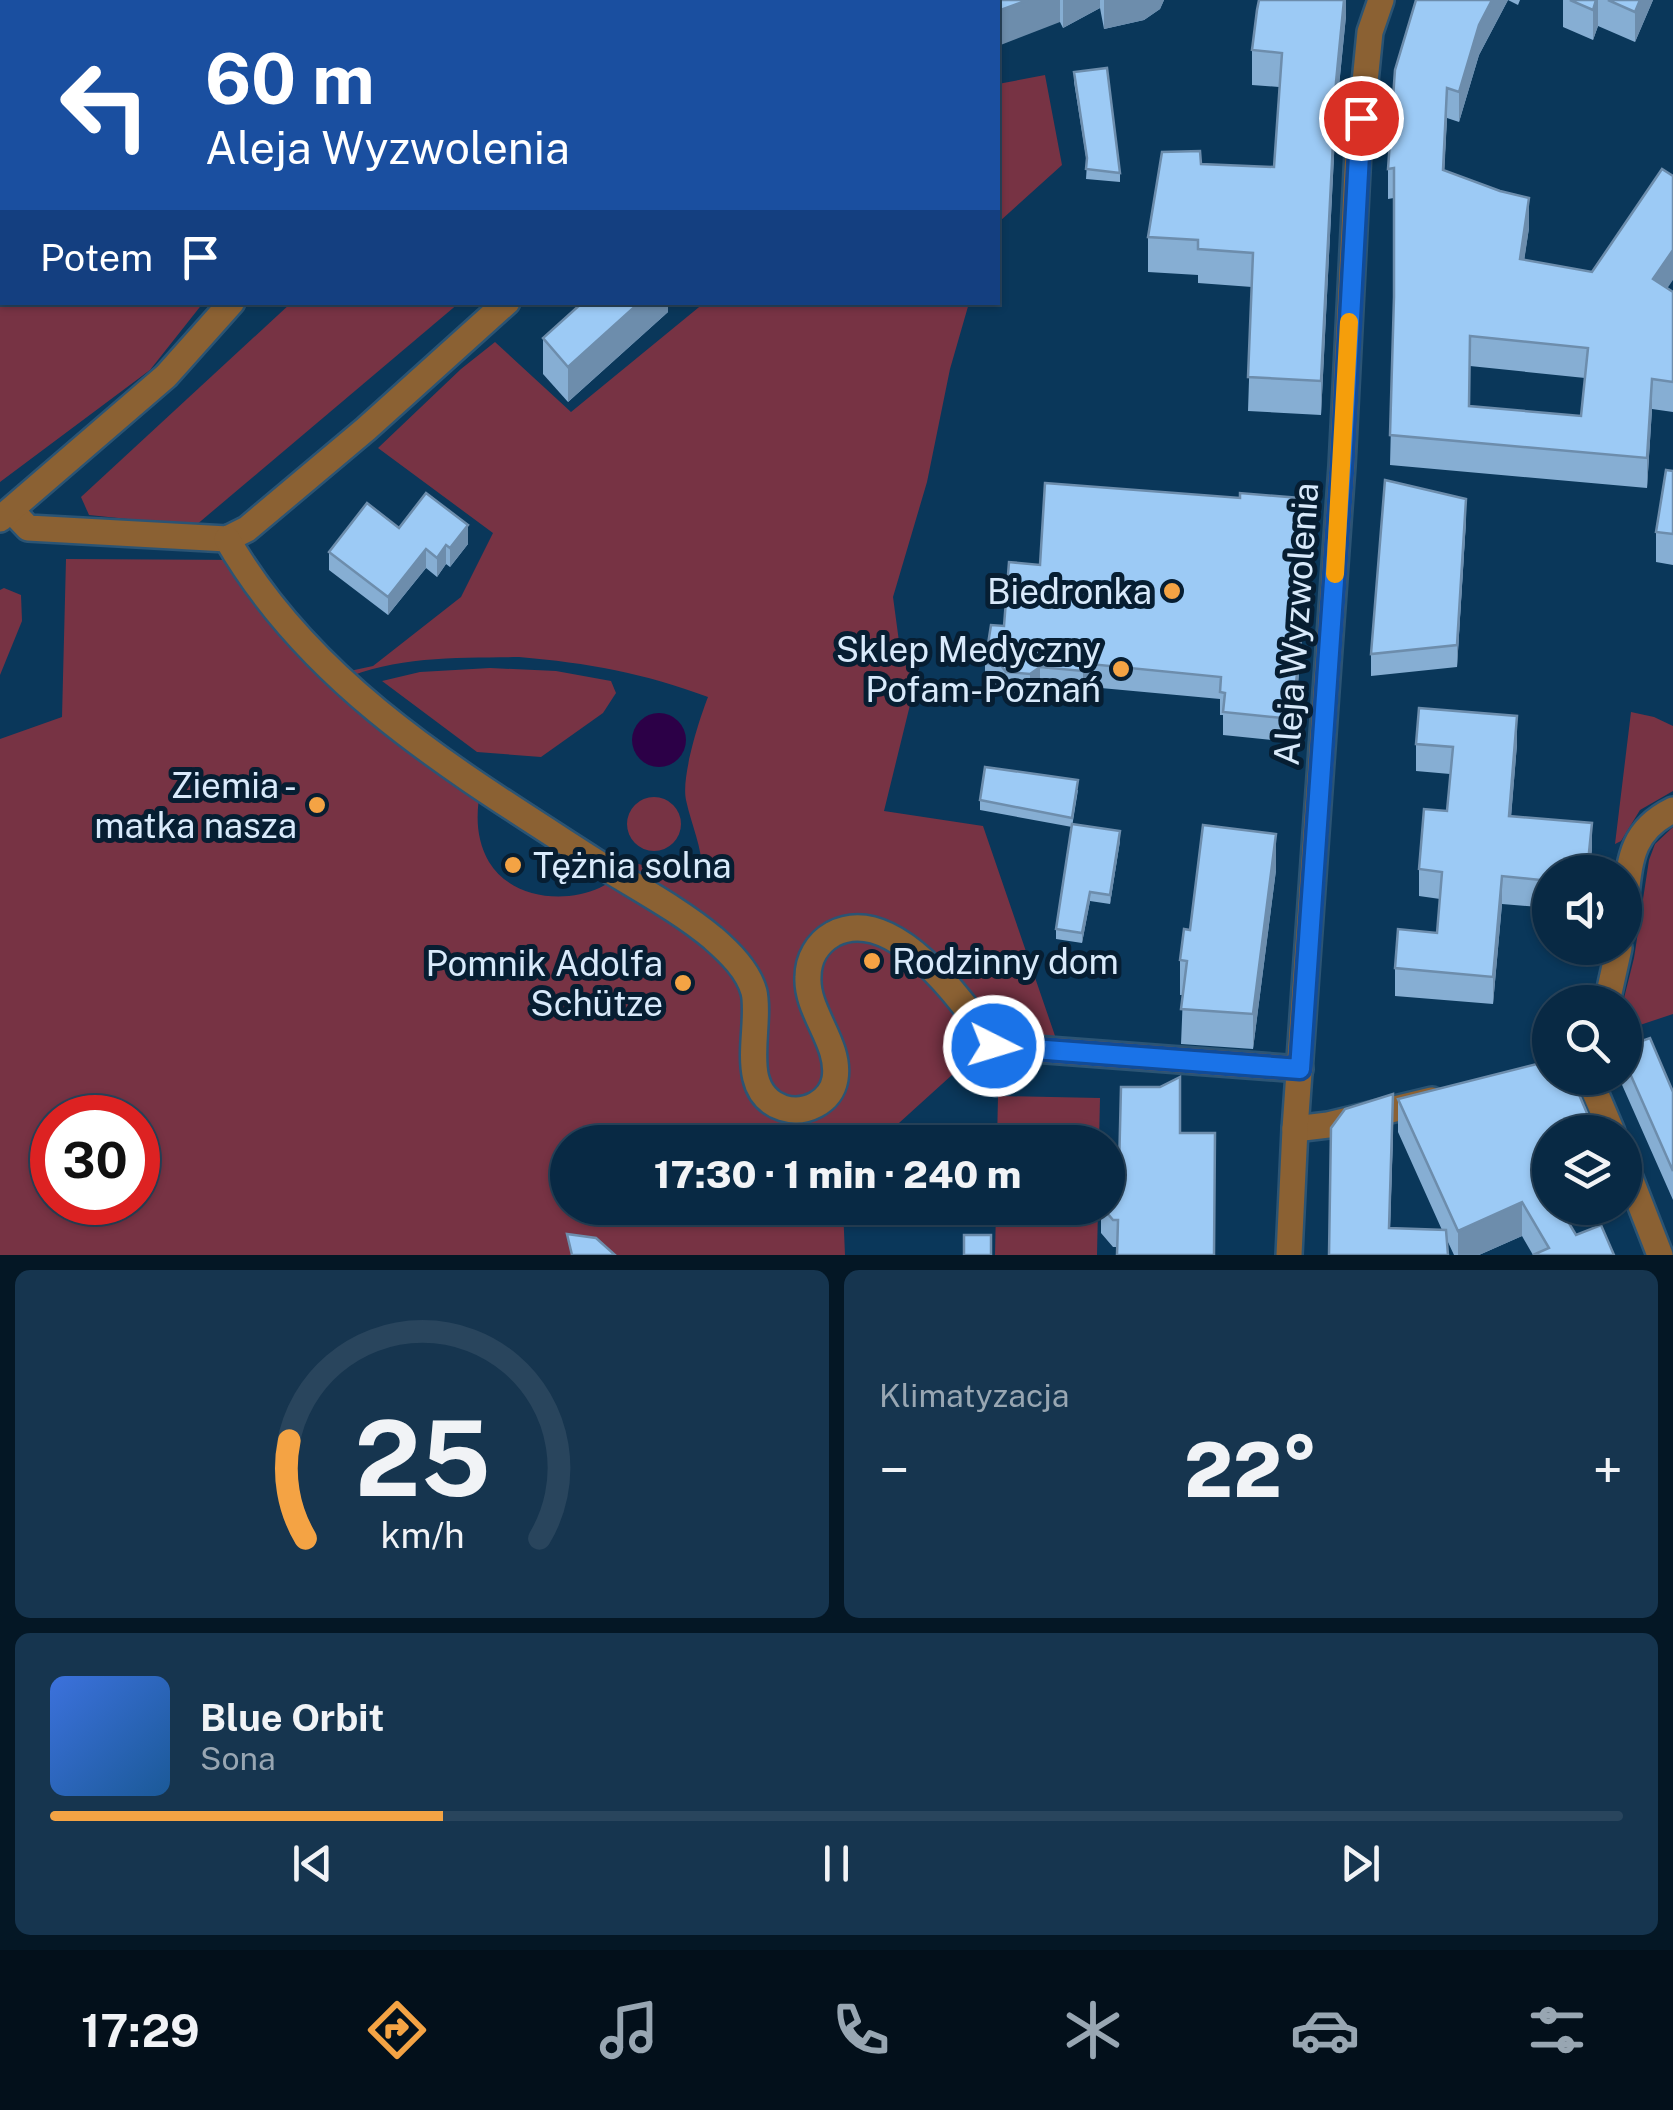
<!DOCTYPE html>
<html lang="pl">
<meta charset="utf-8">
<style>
body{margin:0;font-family:"Public Sans",sans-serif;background:#16354f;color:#f1f3f6;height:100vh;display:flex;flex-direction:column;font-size:38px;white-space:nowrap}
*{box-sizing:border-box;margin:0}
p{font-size:32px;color:#98a6b2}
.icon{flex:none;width:55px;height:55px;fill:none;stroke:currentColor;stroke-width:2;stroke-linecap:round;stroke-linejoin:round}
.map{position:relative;height:1255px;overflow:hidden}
.details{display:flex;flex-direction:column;gap:15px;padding:15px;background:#041725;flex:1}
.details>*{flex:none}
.banner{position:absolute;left:0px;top:0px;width:1000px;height:305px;box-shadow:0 2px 8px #0004,0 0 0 2px #29455d;background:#1a4fa0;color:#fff;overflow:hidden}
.fabs{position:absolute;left:1532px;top:855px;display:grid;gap:20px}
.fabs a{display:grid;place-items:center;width:110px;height:110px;border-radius:50%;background:#082944;box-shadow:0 2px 8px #0004,0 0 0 2px #29455d;font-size:50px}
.speed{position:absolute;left:30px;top:1095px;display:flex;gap:20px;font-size:50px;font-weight:700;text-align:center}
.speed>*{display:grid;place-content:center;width:130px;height:130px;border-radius:50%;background:#082944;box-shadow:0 2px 8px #0004,0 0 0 2px #29455d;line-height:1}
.speed .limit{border:15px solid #d22;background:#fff;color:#111}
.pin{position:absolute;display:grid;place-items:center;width:85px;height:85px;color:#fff;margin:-42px;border:5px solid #fff;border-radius:50%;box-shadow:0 2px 10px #0007}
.me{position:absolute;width:110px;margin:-55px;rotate:95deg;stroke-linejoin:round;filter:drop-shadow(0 0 8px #0008)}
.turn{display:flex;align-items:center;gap:35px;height:210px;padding:0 40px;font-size:45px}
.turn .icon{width:130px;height:130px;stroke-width:2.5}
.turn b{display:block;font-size:70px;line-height:85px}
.then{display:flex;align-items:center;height:95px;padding:0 40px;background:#0003;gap:20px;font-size:38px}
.big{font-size:75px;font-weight:800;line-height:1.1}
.details .widget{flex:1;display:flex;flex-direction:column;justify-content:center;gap:15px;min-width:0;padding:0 35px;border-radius:15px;background:#16354f}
.details .dial{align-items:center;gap:0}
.dial svg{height:260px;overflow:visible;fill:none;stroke:#29455d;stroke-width:7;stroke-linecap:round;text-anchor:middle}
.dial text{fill:#f1f3f6;stroke:none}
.song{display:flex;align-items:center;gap:30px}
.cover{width:120px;height:120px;border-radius:15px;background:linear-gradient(135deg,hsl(220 70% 55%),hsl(210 70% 35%))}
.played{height:10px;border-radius:5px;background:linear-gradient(90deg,#f4a344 25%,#29455d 25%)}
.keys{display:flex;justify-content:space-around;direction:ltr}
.heat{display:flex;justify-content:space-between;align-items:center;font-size:55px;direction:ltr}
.details .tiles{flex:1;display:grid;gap:15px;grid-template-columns:1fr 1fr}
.widget:last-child{grid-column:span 2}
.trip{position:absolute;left:550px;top:1125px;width:575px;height:100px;border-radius:50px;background:#082944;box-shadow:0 2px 8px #0004,0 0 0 2px #29455d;font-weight:800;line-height:100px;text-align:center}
.tabs{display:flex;height:160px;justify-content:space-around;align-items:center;background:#03101b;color:#98a6b2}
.tabs .icon{width:70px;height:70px}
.tabs .active{color:#f4a344}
.tabs b{font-size:45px;color:#f1f3f6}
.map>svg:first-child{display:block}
</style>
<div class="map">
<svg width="1673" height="1255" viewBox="0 0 1673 1255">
<rect width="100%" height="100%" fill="#0a375a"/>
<!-- green -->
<g fill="#734" fill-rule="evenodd">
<polygon points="0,0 333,2 2,2 2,302 203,303 150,370 0,482"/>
<polygon points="1045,75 1062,165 1000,221 998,228 998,84"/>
<polygon points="291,303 459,303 195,526 89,515 81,497"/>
<path d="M704,303H969L950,369L927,482L893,597L900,649L922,656L884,811L983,826L1064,1062L974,1055L878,1142H568V1208H843L845,1255H0V739L62,717L66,559L248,560L345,672L373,666L461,597L493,533L378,448L461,369L495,342L571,412ZM519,657C588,663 644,673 708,697C699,720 681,777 686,800C692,828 704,850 702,879L630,862C603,906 518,910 489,862C475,837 476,813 481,786L342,680C396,655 461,658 519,657ZM52,1118H138V1202H52Z"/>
<polygon points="4,588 21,595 22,621 0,675 0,590"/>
<polygon points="490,668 556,671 611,681 616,693 603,713 541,757 477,752 382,681 420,672"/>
<polygon points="1631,712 1654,717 1673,726 1673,791 1640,810 1621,841 1615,844"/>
<circle cx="654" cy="824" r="27"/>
<polygon points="1673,827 1673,1014 1625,1030 1623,1002 1634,958 1649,860 1655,844"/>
<polygon points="998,1096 1100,1098 1099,1142 997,1142"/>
<polygon points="996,1208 1098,1208 1097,1255 995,1255"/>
</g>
<!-- water -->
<circle fill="#2c0047" cx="659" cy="740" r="27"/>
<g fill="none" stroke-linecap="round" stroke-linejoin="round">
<!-- minor casing -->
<g stroke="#2b5474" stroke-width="30">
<g id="minor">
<polyline points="12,511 28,528 227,539 247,529 366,429 507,302"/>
<path d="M227,539C311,685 455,771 593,860C632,885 677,908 713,938C729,952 748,970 754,992C762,1027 735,1092 783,1108C805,1115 831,1102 835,1079C841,1044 806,1012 808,977C808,959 817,943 833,934C894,902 965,1005 994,1046L1300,1069"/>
<path d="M1625,904C1630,861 1630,831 1673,810"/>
<polyline points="1607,1002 1619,948"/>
<polyline points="1589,1078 1612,1132"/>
<polyline points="1295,1129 1328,1125 1432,1100"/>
<polyline points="1625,1165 1660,1255"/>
</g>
</g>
<!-- tertiary casing -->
<g stroke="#2b5474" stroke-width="30">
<g id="tertiary">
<polyline points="367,0 367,2"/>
<polyline points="0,519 166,376 232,302"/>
<polyline points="1289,1255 1295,1129 1342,466 1358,152 1370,32 1381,0"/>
</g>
</g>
<!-- minor -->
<use href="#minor" stroke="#8b6133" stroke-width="25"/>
<!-- tertiary -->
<use href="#tertiary" stroke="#8b6133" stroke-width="25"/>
</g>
<!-- wall -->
<g fill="#86aed3" fill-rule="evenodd">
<rect x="745" y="0" width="107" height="2"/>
<polygon points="869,0 1164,0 1160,9 1144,20 1104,29 1100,8 1063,28 1060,22"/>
<polygon points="1346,0 1346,16 1336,116 1321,415 1248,411 1252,287 1198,283 1198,275 1148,272 1148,237 1201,164 1274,167 1279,87 1252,85 1252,50"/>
<path d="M1416,0H1520L1518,5L1508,0L1479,55L1459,122L1447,118L1444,170L1529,228L1524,260L1667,289L1673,292V412L1652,409L1647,488L1390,465L1394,301V198L1388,199V169ZM1470,366L1585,378L1581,416L1470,406Z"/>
<polygon points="1563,0 1653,0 1635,42 1598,26 1593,40 1563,27"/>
<polygon points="1074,72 1120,173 1120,182 1086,179 1087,163 1074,82"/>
<polygon points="668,302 668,312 568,402 543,374 543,338"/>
<polygon points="1673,471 1673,565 1656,562 1656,532"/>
<polygon points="1312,521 1293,742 1223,735 1223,715 1220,715 1220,699 1090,687 1083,693 1040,690 1030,696 1006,694 1000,686 985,686 985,663 1004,626"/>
<polygon points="1466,521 1457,667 1371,676 1371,654"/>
<polygon points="399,528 468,544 450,567 446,564 437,577 426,568 388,615 329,570 329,552"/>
<polygon points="1416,744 1517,744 1511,816 1592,851 1550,872 1550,908 1502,904 1493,1004 1395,996 1395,968 1437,933 1440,899 1419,896 1419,869 1447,811 1450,774 1416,771"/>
<polygon points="1078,790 1072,827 980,810 980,800"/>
<polygon points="1120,841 1110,904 1090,901 1082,943 1056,939 1056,929"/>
<polygon points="1276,870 1253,1049 1181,1044 1183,995 1180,995 1180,960 1190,930"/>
<polygon points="1625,1047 1673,1092 1673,1200 1619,1078 1625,1078"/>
<polygon points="1398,1099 1584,1208 1565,1216 1576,1235 1533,1255 1522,1236 1479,1255 1454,1255 1447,1240 1329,1255 1393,1134 1390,1228 1442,1230 1398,1132"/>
<polygon points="1119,1169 1118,1247 1113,1247 1101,1233 1101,1208 1108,1208"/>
</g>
<!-- shaded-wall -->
<g fill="#6d8dac">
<polygon points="1028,0 1060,0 1060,22 998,46 998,11"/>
<polygon points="1063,0 1100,0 1100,8 1063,28"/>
<polygon points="1104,0 1164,0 1160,9 1144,20 1104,29"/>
<polygon points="1344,0 1346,0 1346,16 1336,116 1321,415 1321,381 1336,82"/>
<polygon points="1492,0 1508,0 1479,55 1459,122 1459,92 1479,25"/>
<polygon points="1596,0 1598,0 1598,26 1593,40 1593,10"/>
<polygon points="1640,0 1653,0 1635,42 1635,12"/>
<polygon points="1447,88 1447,118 1443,200 1443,170"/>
<polygon points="1529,198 1529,228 1520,289 1520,259"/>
<polygon points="1673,250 1673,280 1653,309 1653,279"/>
<polygon points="640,302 668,302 668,312 568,402 568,367"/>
<polygon points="1652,379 1652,409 1647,488 1647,458"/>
<polygon points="1312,499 1312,521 1293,742 1293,719"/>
<polygon points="1466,499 1466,521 1457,667 1457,645"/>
<polygon points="468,525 468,544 450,567 450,548"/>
<polygon points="446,545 446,564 437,577 437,558"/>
<polygon points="426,549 426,568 388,615 388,597"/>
<polygon points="1090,664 1090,687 1083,693 1083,671"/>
<polygon points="1040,667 1040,690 1030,696 1030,674"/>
<polygon points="1517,716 1517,744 1509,843 1509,816"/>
<polygon points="1592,823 1592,851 1590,872 1587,872"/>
<polygon points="1120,831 1120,841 1110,904 1110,895"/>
<polygon points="1276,834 1276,870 1253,1049 1253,1014"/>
<polygon points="1502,876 1502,904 1493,1004 1493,977"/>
<polygon points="1090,892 1090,901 1082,943 1082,933"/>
<polygon points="1393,1094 1393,1134 1389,1255"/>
<polygon points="1522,1202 1522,1236 1479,1255 1458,1255 1458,1231"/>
<polygon points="1550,1208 1584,1208 1550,1224"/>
</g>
<!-- building -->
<g fill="#9ccaf5" stroke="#6d8dac" stroke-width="2.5" fill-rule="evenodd">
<polygon points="629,0 671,0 673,2 631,2"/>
<polygon points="764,0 841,0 840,2 766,2"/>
<polygon points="869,0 1028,0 998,11 998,2 866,2"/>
<polygon points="1259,0 1344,0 1336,82 1321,381 1248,377 1253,253 1198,249 1198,240 1148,237 1162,152 1200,151 1201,164 1274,167 1282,53 1252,50 1257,10"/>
<path d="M1416,0H1492L1479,25L1459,92L1447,88L1443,170L1500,191L1529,198L1520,259L1592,272L1662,169L1673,176V250L1653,279L1673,292V382L1652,379L1647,458L1390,435L1394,297V168L1388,169L1395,70ZM1470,336L1588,348L1581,416L1469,406Z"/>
<polygon points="1570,0 1596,0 1593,10"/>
<polygon points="1608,0 1640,0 1635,12"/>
<polygon points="1107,68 1120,173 1086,169 1087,158 1074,72"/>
<polygon points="583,302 640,302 568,367 543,338"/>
<polygon points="1666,470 1673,471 1673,534 1656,532"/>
<polygon points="1385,480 1466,499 1457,645 1371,654"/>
<polygon points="1045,483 1240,498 1240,493 1312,499 1293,719 1223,712 1225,693 1220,692 1221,677 1090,664 1083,671 1040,667 1030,674 1006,672 1000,664 985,663 991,625 1004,626 1009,562 1040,565"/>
<polygon points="426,493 468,525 450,548 446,545 437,558 426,549 388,597 329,552 367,503 399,528"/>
<polygon points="1419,708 1517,716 1509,816 1592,823 1587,872 1550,872 1550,881 1502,876 1493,977 1395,968 1398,929 1437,933 1442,872 1419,869 1424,809 1447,811 1453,747 1416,744"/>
<polygon points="985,767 1078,780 1072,818 980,800"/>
<polygon points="1072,824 1120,831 1110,895 1090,892 1082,933 1056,929"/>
<polygon points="1203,825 1276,834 1253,1014 1181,1009 1187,961 1180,960 1184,929 1190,930"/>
<polygon points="1650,1038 1673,1092 1673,1171 1625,1062 1625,1047"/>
<polygon points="1541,1063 1550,1063 1550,1078 1572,1078 1595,1132 1550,1132 1550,1208 1560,1208 1576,1235 1601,1225 1614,1255 1533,1255 1549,1248 1522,1202 1458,1231 1398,1099"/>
<polygon points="1180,1077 1180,1133 1215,1133 1214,1255 1117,1255 1118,1220 1113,1220 1103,1208 1108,1208 1108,1180 1119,1169 1121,1087 1160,1087"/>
<polygon points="1393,1094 1389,1228 1446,1230 1448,1255 1329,1255 1331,1128 1345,1109"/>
<polygon points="567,1234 596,1238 615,1255 572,1255"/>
<rect x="964" y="1235" width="27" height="20"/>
</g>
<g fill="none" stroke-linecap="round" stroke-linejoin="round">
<!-- route casing -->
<g stroke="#114b97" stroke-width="25">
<polyline id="route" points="994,1046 1300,1069 1342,466 1361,118"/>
</g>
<!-- route -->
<use href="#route" stroke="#1a73e8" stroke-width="18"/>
<!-- slow -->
<polyline stroke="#f59e0b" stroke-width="18" points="1335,574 1349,322"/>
</g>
<!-- markers -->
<g fill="#f4a344" stroke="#071e32" stroke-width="4">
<circle cx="1172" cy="591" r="10"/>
<circle cx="1121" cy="669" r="10"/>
<circle cx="317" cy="805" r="10"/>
<circle cx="513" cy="865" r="10"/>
<circle cx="872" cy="961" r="10"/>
<circle cx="683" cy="983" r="10"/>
</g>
<g text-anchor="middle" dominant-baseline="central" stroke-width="10" stroke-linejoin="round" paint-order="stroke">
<!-- poi labels -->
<g font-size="35" fill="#d9eafb" stroke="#071e32" text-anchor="end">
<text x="1152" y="591">Biedronka</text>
<text x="1101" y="649">Sklep Medyczny<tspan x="1101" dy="40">Pofam-Poznań</tspan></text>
<text x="297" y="785">Ziemia -<tspan x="297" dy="40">matka nasza</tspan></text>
<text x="533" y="865" text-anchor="start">Tężnia solna</text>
<text x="892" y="961" text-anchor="start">Rodzinny dom</text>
<text x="663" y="963">Pomnik Adolfa<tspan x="663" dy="40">Schütze</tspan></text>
</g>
<!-- street labels -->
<g font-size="35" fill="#d9eafb" stroke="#071e32">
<text transform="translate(1296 624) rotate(-86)">Aleja Wyzwolenia</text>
</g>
</g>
</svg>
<div class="fabs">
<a><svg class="icon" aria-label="sound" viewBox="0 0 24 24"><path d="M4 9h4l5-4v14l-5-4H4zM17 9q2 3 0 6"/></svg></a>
<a><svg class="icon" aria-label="search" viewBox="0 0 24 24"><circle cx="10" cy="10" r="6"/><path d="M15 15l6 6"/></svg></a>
<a><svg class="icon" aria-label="layers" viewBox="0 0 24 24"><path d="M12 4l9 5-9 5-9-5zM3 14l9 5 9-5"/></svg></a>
</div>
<div class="speed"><div class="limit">30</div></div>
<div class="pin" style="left:1361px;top:118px;background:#d93025"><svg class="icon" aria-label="arrive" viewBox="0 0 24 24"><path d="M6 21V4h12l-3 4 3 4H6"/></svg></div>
<svg class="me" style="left:994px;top:1046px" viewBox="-20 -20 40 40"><circle r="17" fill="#1a73e8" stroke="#fff" stroke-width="3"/><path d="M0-11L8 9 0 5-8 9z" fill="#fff"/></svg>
<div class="trip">17:30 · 1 min · 240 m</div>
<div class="banner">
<div class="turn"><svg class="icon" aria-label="left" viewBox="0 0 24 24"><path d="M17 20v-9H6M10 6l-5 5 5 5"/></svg><div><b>60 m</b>Aleja Wyzwolenia</div></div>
<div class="then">Potem<svg class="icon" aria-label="arrive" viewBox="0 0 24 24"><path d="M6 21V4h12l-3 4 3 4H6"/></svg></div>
</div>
</div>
<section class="details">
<div class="tiles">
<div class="widget dial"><svg viewBox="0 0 100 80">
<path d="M14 69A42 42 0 1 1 86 69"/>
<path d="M14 69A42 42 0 0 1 9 39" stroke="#f4a344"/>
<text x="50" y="56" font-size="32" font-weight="700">25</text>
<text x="50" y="72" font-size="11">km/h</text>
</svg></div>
<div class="widget"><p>Klimatyzacja</p>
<div class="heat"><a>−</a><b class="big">22°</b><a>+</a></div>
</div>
<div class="widget">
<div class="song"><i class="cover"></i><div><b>Blue Orbit</b><p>Sona</p></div></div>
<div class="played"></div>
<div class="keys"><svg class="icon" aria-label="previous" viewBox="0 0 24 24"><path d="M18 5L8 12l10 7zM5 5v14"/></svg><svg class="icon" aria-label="pause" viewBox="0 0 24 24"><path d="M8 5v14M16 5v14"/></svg><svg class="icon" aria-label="next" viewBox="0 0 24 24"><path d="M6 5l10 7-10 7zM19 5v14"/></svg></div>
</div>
</div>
</section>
<nav class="tabs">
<b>17:29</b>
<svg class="icon active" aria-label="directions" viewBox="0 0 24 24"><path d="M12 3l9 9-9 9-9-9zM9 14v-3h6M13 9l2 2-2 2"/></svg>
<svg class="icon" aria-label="music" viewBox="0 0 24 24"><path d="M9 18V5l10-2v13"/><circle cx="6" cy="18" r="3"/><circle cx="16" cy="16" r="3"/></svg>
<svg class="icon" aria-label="phone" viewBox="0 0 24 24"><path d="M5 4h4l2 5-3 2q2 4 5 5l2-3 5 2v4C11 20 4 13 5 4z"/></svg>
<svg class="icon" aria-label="climate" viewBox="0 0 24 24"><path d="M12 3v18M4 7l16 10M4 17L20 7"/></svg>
<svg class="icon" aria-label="car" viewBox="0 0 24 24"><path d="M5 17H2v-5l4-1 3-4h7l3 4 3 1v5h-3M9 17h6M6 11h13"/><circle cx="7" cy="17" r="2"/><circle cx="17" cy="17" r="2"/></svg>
<svg class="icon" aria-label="filters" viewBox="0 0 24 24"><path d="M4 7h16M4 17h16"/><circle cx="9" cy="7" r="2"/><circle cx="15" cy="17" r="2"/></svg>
</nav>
